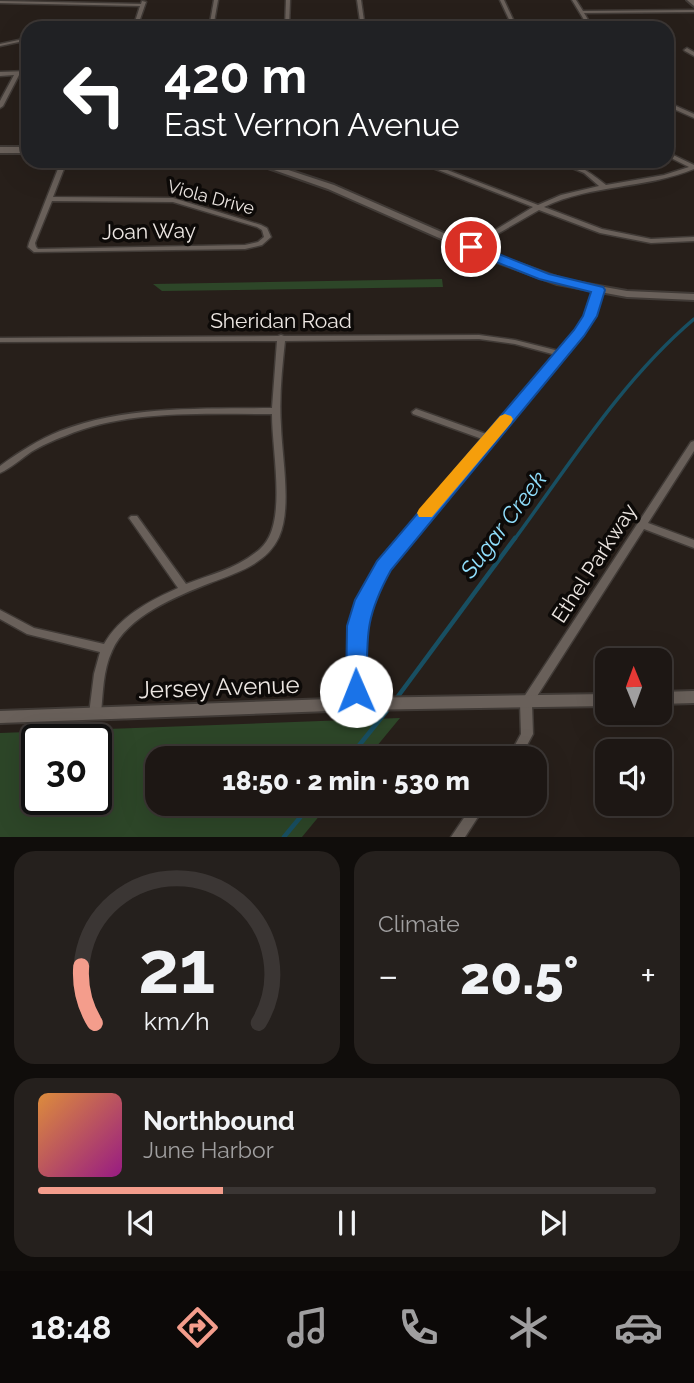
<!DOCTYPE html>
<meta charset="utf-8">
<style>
body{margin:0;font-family:Raleway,sans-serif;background:#25201d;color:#f1f3f6;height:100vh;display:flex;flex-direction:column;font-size:26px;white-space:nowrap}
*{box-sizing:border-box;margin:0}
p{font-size:23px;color:#a09fa0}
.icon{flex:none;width:38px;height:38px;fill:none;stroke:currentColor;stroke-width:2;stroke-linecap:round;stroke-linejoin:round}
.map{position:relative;height:837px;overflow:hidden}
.sheet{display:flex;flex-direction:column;gap:14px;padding:14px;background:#100d0b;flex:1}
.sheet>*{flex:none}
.guide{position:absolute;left:21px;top:21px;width:653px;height:147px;border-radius:21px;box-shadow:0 7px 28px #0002,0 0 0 2px #3b3634;background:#202124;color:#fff;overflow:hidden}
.needle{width:46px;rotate:359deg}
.buttons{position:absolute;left:595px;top:648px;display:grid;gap:14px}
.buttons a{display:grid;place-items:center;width:77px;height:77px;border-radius:14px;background:#1d1714;box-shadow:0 7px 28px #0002,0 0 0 2px #3b3634;font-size:35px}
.speed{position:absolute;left:21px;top:724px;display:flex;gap:14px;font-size:35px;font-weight:700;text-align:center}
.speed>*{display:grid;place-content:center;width:91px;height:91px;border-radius:50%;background:#1d1714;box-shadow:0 7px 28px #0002,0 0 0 2px #3b3634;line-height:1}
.speed .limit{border:4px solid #111;border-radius:10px;background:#fff;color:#111}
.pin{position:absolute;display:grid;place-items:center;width:60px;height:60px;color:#fff;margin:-30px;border:4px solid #fff;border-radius:50%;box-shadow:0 2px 7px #0007}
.me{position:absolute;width:77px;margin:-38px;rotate:359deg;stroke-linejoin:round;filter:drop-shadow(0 0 5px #0008)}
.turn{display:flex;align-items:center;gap:24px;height:147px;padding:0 28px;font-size:32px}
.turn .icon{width:91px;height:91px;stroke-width:2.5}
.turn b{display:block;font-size:49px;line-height:60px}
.big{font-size:52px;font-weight:800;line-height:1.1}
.sheet .widget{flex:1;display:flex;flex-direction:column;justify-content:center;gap:10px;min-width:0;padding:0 24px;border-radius:21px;background:#25201d}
.sheet .dial{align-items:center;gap:0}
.dial svg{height:182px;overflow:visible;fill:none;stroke:#3b3634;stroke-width:7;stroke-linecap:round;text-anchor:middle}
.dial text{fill:#f1f3f6;stroke:none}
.song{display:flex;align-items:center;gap:21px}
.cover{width:84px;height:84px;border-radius:10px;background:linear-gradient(135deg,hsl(30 70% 55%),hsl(310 70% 35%))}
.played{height:7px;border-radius:4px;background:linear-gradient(90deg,#f49d8c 30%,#3b3634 30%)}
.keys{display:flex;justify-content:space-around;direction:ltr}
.heat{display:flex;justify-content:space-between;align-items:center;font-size:38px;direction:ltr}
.sheet .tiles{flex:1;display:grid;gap:14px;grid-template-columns:1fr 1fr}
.widget:last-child{grid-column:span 2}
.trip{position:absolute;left:145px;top:746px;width:402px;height:70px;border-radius:21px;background:#1d1714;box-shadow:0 7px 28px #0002,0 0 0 2px #3b3634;font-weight:800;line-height:70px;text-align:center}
.dock{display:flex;height:112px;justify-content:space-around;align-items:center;background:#0c0908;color:#a09fa0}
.dock .icon{width:49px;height:49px}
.dock .selected{color:#f49d8c}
.dock b{font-size:32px;color:#f1f3f6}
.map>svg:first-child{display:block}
</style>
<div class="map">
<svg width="694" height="837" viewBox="0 0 694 837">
<rect width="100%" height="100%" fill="#271f1a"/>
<!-- green -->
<g fill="#2d4628" fill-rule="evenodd">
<polygon points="442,279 443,287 162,291 153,284"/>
<path d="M400,718L367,758H158V803H330L302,837H0V733ZM37,740H96V800H37Z"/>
</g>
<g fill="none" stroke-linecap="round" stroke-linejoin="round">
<!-- stream-far1 -->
<path stroke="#184f62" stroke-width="3.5" d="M514,540C570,464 622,380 694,319"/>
<!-- stream -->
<g stroke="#184f62" stroke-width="4.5">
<polyline points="396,699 515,538"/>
<polyline points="349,758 389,708"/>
<polyline points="284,837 312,803"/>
</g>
<!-- minor casing -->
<g stroke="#403a36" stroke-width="3">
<g id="minor">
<polygon points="214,0 218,0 213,28 209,28"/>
<polygon points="286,0 290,0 289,28 285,28"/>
<polygon points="357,0 361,0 365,28 361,28"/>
<polygon points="500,0 504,0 517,28 513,28"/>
<polygon points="572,0 576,0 583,11 694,10 694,12 584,13 593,28 589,28"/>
<polygon points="0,1 141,4 142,1 146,2 137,28 133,28 140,6 0,3"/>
<polygon points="436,23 440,23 441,28 437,28"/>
<polygon points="28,38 28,40 0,46 0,44"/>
<polygon points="687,48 694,52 694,56 685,51 684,50"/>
<polygon points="28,71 28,75 19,75 3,106 0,108 0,101 14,75 0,76 0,72"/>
<polygon points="667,102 694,114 694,118 667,106"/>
<path d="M667,152L694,165V169C645,189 592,184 544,207L602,229L651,239L694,237V241L651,243L600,233L539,210L473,248H469V246L533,207L415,161H424L538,205L561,195L599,186L584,173L556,161C575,161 591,173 606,185L664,175L689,167L667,156Z"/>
<path d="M61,161H67L53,197L173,198L261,225L267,228L271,237L262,245L245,249L34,252L28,247L29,243ZM52,201L173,202L257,227L262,230L264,237L258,242L245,245L38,249L36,247L35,243Z"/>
<path d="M595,288H598L602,290L596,311L587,329L388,568L370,600L362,626L363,704L361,707L357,709L353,707L351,704L352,626L360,600L380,563L485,440L413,414L412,412L416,409L419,410L489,435L556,355L515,344L479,339L285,341C282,369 279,397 281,426C282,458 292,508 279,537C267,564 236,573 210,583C177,596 127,616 112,651C103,670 103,693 101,714L99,717L95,719L91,717L89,714L94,674L100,652L27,634L0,619V610L34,628L104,644C120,616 149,601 178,588L129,518L131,516H137L186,584C209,575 235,569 255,553C261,549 266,543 269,537C284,507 272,448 272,414C205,414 127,409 65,436C54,440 41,446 31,452C21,459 11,468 0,473V466C19,452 38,440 60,431C127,405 202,409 272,408L277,341L0,342V338L278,336L281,335L284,336L479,335L515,340L559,351L580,326L588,311Z"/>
<polygon points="694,441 694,451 648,523 694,540 694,548 644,529 532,704 533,734 520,758 508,758 521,734 520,703 522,700 691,442"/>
<polygon points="474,803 487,803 465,837 451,837"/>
</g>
</g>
<!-- tertiary casing -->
<g stroke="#403a36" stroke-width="4">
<g id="tertiary">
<polygon points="694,691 694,703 660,704 660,692"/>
<polygon points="607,694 607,706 357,710 0,723 0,711 357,698"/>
</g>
</g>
<!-- secondary casing -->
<g stroke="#403a36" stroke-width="4">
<g id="secondary">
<polygon points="687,0 694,0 694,6"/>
<rect x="0" y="147" width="28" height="6"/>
<polygon points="248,161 261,161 334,185 487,252 565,280 627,291 694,294 694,300 627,297 557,284 480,256 328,189"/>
</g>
</g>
<!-- minor -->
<use href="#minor" fill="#69605a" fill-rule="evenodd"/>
<!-- tertiary -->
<use href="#tertiary" fill="#69605a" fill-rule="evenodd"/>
<!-- secondary -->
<use href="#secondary" fill="#69605a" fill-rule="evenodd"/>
</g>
<!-- route -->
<path fill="#1a73e8" stroke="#114b97" stroke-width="2" d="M471,243L549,274L603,287L605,290L597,316L584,336L391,570C364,619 367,637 367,691L364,697L356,699L349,697L346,691L347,626L355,600L377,561L574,330L583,316L591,292L539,279L466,250L465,247Z"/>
<!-- slow -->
<polygon fill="#f59e0b" points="505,414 511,416 513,419 511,423 432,517 419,517 417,513 419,509 500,416"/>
<g text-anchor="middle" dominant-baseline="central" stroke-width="7" stroke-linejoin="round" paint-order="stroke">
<!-- far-street labels -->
<g font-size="18" fill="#ece6e2" stroke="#0d0a08">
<text transform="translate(211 197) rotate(15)">Viola Drive</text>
</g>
<!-- street labels -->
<g font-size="21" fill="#ece6e2" stroke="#0d0a08">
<text transform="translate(149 231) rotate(-1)">Joan Way</text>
<text x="281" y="320">Sheridan Road</text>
<text transform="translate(594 563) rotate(-57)">Ethel Parkway</text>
</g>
<!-- water labels -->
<g font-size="23" font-style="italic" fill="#91e0fe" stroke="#0d0a08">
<text transform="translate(503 524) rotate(-53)">Sugar Creek</text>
</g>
<!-- near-street labels -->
<g font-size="24" fill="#ece6e2" stroke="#0d0a08">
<text transform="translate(219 687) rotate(-2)">Jersey Avenue</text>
</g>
</g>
</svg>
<div class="buttons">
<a><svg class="needle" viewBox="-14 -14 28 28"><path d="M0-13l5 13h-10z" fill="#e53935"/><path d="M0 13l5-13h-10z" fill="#a09fa0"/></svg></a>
<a><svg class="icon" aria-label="sound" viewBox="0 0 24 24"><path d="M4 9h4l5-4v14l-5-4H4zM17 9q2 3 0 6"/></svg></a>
</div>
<div class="speed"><div class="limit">30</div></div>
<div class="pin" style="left:471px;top:247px;background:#d93025"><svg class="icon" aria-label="arrive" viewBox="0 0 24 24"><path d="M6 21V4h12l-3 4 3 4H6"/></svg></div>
<svg class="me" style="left:356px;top:691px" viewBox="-20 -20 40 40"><circle r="19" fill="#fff"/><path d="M0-13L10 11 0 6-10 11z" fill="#1a73e8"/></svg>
<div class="trip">18:50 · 2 min · 530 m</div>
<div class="guide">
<div class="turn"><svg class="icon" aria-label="left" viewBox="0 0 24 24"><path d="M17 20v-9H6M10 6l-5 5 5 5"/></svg><div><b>420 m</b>East Vernon Avenue</div></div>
</div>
</div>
<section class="sheet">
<div class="tiles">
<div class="widget dial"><svg viewBox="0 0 100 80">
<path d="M14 69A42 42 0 1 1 86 69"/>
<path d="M14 69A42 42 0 0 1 8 44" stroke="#f49d8c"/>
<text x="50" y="56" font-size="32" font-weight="700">21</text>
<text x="50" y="72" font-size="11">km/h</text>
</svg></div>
<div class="widget"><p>Climate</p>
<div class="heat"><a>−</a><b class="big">20.5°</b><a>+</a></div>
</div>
<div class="widget">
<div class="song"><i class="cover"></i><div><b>Northbound</b><p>June Harbor</p></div></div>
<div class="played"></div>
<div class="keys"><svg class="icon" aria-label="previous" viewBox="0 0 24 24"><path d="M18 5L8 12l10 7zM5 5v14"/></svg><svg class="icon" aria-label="pause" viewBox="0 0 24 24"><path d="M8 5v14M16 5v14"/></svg><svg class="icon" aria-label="next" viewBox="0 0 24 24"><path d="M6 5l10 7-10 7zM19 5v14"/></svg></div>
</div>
</div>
</section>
<nav class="dock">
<b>18:48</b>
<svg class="icon selected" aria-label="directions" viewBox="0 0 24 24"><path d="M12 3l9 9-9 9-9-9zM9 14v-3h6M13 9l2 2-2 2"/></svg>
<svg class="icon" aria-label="music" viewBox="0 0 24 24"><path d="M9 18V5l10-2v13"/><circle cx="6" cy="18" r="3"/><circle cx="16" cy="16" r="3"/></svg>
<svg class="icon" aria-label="phone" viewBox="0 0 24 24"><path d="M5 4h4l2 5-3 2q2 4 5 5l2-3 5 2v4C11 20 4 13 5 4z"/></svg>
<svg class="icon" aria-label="climate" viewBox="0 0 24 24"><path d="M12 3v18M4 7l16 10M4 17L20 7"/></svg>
<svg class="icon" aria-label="car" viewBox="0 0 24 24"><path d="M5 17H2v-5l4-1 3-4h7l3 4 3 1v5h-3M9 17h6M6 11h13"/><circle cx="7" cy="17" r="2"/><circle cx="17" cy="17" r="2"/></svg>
</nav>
